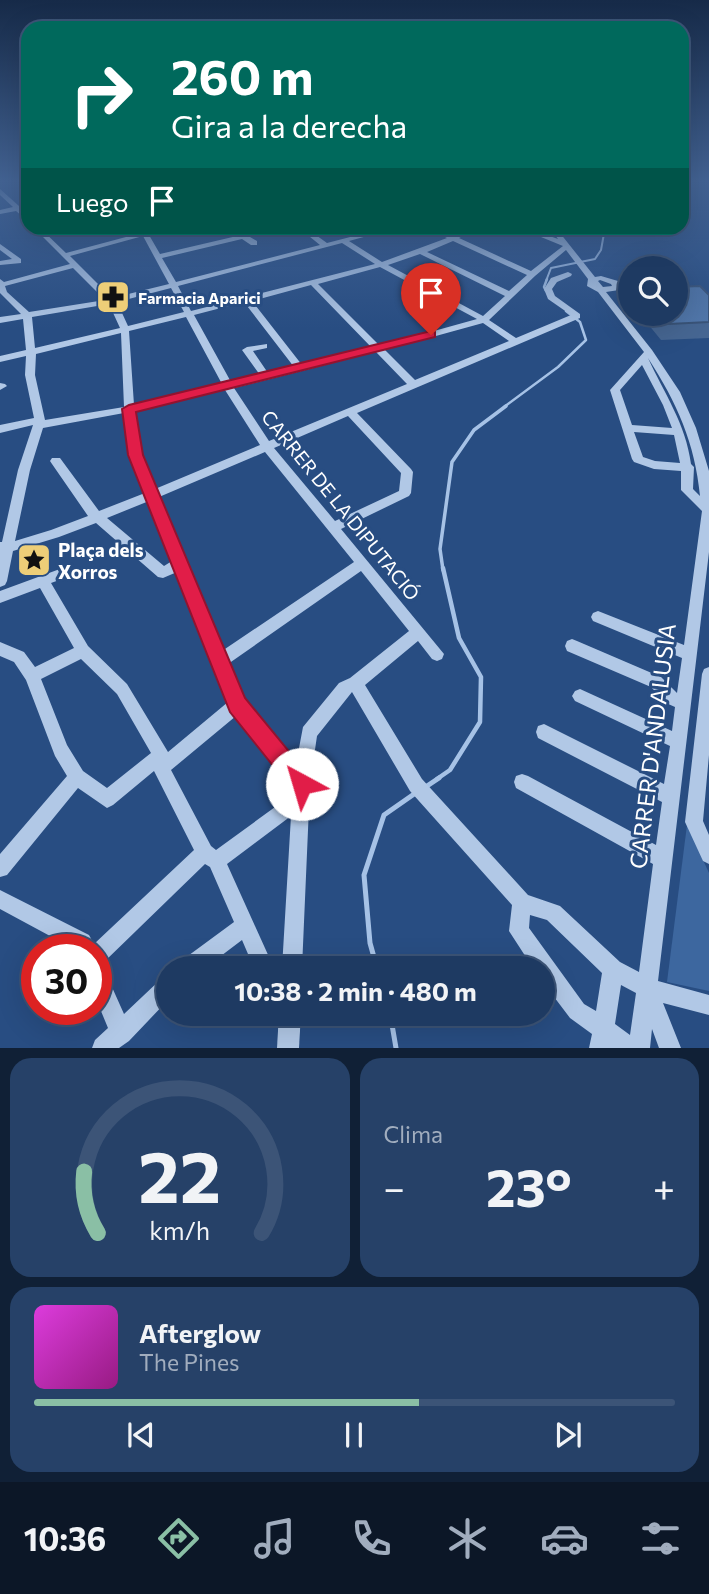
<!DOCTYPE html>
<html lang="es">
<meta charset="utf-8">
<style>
body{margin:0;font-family:Commissioner,sans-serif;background:#264168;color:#f1f3f6;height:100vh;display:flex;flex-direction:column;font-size:26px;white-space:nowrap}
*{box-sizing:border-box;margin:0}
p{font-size:23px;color:#a1adbe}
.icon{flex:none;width:38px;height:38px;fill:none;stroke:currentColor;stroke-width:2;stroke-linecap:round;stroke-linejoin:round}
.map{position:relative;height:1048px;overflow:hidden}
.panel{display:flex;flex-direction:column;gap:10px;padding:10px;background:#102036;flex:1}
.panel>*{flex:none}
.top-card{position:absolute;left:21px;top:21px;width:668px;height:214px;border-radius:21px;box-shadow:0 7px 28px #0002,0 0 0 2px #3c5477;background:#00695c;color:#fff;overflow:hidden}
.tools{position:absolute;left:618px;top:256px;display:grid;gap:14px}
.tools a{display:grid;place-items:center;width:70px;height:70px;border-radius:50%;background:#1e3a62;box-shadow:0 7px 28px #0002,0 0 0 2px #3c5477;font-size:35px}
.speed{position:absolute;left:21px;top:934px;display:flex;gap:14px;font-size:35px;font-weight:700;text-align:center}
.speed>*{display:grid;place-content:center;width:91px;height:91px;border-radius:50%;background:#1e3a62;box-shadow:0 7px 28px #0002,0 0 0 2px #3c5477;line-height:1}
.speed .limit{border:10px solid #d22;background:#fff;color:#111}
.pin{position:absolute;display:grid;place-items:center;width:60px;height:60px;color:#fff;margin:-72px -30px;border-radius:50% 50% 50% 0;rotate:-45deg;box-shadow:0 0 7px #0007}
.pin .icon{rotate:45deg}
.me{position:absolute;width:77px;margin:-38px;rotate:321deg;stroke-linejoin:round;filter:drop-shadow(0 0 5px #0008)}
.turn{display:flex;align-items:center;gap:24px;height:147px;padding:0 35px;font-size:32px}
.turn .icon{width:91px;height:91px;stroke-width:2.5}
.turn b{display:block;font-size:49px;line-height:60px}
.then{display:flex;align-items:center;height:66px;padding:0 35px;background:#0003;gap:14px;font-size:26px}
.big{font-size:52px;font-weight:700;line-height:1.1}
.panel .card{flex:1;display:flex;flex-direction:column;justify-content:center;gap:10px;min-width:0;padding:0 24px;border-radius:21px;background:#264168}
.panel .dial{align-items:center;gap:0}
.dial svg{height:182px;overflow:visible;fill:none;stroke:#3c5477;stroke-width:7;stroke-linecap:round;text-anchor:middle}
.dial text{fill:#f1f3f6;stroke:none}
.song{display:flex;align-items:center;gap:21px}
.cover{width:84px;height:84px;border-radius:10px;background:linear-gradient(135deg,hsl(300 70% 55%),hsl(310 70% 35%))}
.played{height:7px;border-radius:4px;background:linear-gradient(90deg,#8abfa5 60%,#3c5477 60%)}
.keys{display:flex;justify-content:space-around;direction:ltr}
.heat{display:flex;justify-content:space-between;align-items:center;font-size:38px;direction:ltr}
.panel .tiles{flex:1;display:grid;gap:10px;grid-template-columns:1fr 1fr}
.card:last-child{grid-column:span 2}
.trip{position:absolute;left:156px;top:956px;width:399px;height:70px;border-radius:35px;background:#1e3a62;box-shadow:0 7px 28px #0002,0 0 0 2px #3c5477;font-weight:700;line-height:70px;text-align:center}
.tab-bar{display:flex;height:112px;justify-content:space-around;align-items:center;background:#0c1727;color:#a1adbe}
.tab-bar .icon{width:49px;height:49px}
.tab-bar .selected{color:#8abfa5}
.tab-bar b{font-size:32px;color:#f1f3f6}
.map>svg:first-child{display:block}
</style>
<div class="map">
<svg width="709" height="1048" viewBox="0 0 709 1048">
<rect width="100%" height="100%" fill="#284d82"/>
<!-- green -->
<polygon fill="#3d679f" points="687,825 709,873 709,991 667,982"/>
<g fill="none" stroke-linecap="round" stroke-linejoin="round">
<!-- stream-far4 -->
<polyline stroke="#a6c2e6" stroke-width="2" points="546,281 551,268 595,259 601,250 605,228"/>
<!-- stream-far3 -->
<g stroke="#a6c2e6" stroke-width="2.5">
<polyline points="546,291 544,287 547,279"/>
<polyline points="504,407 558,367 586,340 580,322 566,311"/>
</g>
<!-- stream-far2 -->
<polyline stroke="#a6c2e6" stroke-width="3.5" points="443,570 440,549 452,462 474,430 506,406"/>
<!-- stream-far1 -->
<polyline stroke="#a6c2e6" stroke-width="4.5" points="437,779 450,770 480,722 481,677 459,638 443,568"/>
<!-- stream -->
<g stroke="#a6c2e6" stroke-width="5">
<polyline points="424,788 439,778"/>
<polyline points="377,968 370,943 364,875 384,815 417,792"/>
<polyline points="390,1013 396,1048"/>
</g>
<!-- minor -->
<g fill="#b1c8e6" fill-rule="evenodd">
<polygon points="0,189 19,206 28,204 28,208 22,209 28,215 28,221 16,211 0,214 0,210 13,207 0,195"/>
<path d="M34,228H40L66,253L141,233L139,228H145L147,231L169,228L168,229L149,235L160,254L237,236L226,228H233L245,234L273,228H283L250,237L257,241V245H251L242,239L162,258L176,282L320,245L299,228H306L327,243L385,228H394L393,229L349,241L382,262L447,238L427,228H435L453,236L470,228H477L459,238L531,271L563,246L519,228H527L558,239L550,228H556L595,277L601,276L618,281L619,290L606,292L652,350L680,392L696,428L709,471V552L658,981L709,995V1015L663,1003L681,1048H659L652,1029L650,1048H589L592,1034L570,1018L542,981V968H533L509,931L512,905L410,791L352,692L317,736L310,784L302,968H282L291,816L227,864L274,968H254L242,940L205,968H178L181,961L234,922L210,867L205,864L103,963L99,965L103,967L124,1014L161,979L168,976V1000L129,1041L119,1048H92L95,1040L108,1028L96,999V950H76L0,909V890L89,935L94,944L194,850L154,771L113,805L107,808L78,788L7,875L0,877V854L67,776L55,756L26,680L14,662L0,656V642L24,652L35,667L74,648L40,588L0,603V591L68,566L73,567L75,571L73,575L51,583L88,646L127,684L168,752L228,702L177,572L163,578L158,577L96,523L59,537L13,551L7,581L5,585L0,587V542H2L18,470L33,425L0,433V425L34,418L25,375L26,356L0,362V356L26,350L23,319L0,323V317L21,314L0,293V279L4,282L70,264ZM143,236L169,284L112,298L70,256ZM453,241L527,275L509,291L427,252ZM342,243L375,264L191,311L178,286ZM566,250L588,279L587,286L598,292L644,352L610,390L632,459L634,462L654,469L681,471V490L702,511L684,645L598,611L593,613L591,617L593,621L682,658L677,693L661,677L577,641L572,639L567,641L565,646L567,651L651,687L666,703L675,707L672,731L580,689L575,691L572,696L575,701L670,746L664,784L544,724L538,726L536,732L538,738L662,802L656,845L528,776L522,774L516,776L514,782L516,788L653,864L639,972L620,962L560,906L528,895L422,779L365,685L418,641L432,659L437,661L442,659L444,654L341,529L409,496L411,493L413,472L411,469L357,413L580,318V314L555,296L552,289L557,282L571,276L572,274L568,272L551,278L544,289L548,299L571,315L516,338L489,320L535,276ZM420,254L505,296L483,316L388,265ZM380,267L477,319L380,346L318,284ZM73,268L105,300L29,312L7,292L5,286ZM600,280L611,284L612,286L603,287L598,281ZM311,285L372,348L302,365L252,301ZM171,288L184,312L128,326L117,302ZM244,302L294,367L268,373L253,351L267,348V344L247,347L242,350L260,375L231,382L194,315ZM109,304L120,328L35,348L32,317ZM186,317L222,384L134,405L129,331ZM483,323L509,341L415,380L385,350ZM121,333L124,407L45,420L35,375L36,354ZM376,352L407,384L269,441L234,388ZM648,358C677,403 695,443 700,496L693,489L694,467L691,464C686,424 664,393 648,358ZM642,365L663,405L672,428L632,425L620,390ZM225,390L260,445L155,489L142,455L134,411ZM124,413L130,455L145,493L99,511L60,458H52L50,461L52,464L88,516L51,530L15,541L30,470L43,428ZM348,416L401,473L399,491L335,521L274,448ZM634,432L674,435L680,463L655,461L643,457ZM265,452L354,562L222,651L159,497ZM149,501L172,561L164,566L107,518ZM361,571L409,631L350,678L339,683L303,727L296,764L243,700L228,664ZM81,659L117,694L151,753L107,788L83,771L67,745L41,679ZM236,716L293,787V794L216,850L211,846L171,770ZM530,915L547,920L602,973L596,1011L584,1004L529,928ZM621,985L636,993L630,1035L615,1024Z"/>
<polygon points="105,228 112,228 121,233 131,231 135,233 120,237"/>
<polygon points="0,244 21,259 21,263 0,265 0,261 12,259 0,250"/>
<polygon points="0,383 5,384 7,386 0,390"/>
<polygon points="709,667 709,755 703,821 709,835 709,864 703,861 685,822 702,674 704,669"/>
<polygon points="279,1013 301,1013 299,1048 277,1048"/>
</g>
</g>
<!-- wall -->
<polygon fill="#466692" points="709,295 709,338 661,340 639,313 676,313"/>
<!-- building -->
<polygon fill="#5177aa" stroke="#395377" stroke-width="2" points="700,286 709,295 709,322 669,324 659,313 676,313 676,287"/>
<!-- sky -->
<linearGradient id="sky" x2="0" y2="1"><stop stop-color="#162a48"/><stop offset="0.55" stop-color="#426292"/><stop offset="1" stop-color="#426292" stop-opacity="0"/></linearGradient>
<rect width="709" height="329" fill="url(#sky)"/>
<!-- route -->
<polygon fill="#e11d48" stroke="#92132f" stroke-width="2" points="431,331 435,332 435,337 136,412 143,455 245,698 310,777 313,784 310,792 302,795 294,792 230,712 128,455 122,409 129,405"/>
<!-- icons -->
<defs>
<g id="pharmacy-square" transform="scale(1.75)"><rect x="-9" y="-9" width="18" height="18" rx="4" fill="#edce78" stroke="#284d82"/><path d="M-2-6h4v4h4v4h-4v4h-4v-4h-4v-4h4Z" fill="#111"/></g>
<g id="sight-square" transform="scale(1.75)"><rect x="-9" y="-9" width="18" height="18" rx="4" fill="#edce78" stroke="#284d82"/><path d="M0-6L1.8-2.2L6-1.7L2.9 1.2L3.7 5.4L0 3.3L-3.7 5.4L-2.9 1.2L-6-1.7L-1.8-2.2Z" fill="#111"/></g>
</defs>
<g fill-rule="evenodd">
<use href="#pharmacy-square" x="113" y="297"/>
<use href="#sight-square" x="34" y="560"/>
</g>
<g text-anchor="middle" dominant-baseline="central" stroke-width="6" stroke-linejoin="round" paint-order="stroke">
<!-- far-poi labels -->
<g font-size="16" font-weight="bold" fill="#fff" stroke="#284d82" text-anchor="start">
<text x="138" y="297">Farmacia Aparici</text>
</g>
<!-- street labels -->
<g font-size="19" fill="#fff" stroke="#284d82">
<text transform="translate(341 505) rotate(51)">CARRER DE LA DIPUTACIÓ</text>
</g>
<!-- poi labels -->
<g font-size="19" font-weight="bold" fill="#fff" stroke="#284d82" text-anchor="start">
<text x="58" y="549">Plaça dels<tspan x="58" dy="22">Xorros</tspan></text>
</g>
<!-- near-street labels -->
<g font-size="23" fill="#fff" stroke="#284d82">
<text transform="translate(652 746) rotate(-83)">CARRER D'ANDALUSIA</text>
</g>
</g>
</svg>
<div class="tools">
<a><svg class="icon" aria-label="search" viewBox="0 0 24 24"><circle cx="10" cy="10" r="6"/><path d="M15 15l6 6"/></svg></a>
</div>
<div class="speed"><div class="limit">30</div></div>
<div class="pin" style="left:431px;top:335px;background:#d93025"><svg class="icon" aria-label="arrive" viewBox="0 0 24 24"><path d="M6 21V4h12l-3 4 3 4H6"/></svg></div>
<svg class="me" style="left:302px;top:784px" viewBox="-20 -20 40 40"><circle r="19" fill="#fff"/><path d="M0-13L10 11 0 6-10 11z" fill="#e11d48"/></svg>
<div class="trip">10:38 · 2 min · 480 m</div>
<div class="top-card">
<div class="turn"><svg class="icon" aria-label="right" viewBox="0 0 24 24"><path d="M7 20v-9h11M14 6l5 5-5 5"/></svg><div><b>260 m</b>Gira a la derecha</div></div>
<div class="then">Luego<svg class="icon" aria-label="arrive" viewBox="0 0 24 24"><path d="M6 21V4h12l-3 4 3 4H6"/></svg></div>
</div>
</div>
<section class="panel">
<div class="tiles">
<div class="card dial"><svg viewBox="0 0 100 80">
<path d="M14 69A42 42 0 1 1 86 69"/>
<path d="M14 69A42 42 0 0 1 8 42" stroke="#8abfa5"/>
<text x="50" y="56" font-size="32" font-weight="700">22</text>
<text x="50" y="72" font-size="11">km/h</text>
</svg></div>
<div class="card"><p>Clima</p>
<div class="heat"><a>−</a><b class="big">23°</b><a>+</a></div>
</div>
<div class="card">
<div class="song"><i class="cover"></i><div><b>Afterglow</b><p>The Pines</p></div></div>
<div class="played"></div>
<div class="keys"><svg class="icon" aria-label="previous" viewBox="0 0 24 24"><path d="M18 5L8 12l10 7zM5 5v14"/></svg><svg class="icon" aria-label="pause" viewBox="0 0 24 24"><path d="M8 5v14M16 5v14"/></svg><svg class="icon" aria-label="next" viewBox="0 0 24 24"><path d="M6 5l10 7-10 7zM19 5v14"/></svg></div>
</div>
</div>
</section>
<nav class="tab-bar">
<b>10:36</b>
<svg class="icon selected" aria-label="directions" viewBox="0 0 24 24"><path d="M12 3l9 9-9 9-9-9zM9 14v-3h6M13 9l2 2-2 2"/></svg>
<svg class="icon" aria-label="music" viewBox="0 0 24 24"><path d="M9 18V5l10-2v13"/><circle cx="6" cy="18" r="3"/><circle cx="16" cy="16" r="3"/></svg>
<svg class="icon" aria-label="phone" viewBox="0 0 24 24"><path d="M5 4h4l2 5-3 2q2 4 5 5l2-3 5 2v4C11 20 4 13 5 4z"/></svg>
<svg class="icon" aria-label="climate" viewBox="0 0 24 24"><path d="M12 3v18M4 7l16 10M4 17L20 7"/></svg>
<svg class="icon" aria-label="car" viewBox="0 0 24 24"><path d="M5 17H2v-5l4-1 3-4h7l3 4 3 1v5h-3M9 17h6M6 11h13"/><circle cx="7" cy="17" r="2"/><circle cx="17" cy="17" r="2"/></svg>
<svg class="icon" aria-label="filters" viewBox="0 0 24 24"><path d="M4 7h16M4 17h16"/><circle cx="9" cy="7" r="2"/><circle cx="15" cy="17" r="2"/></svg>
</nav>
